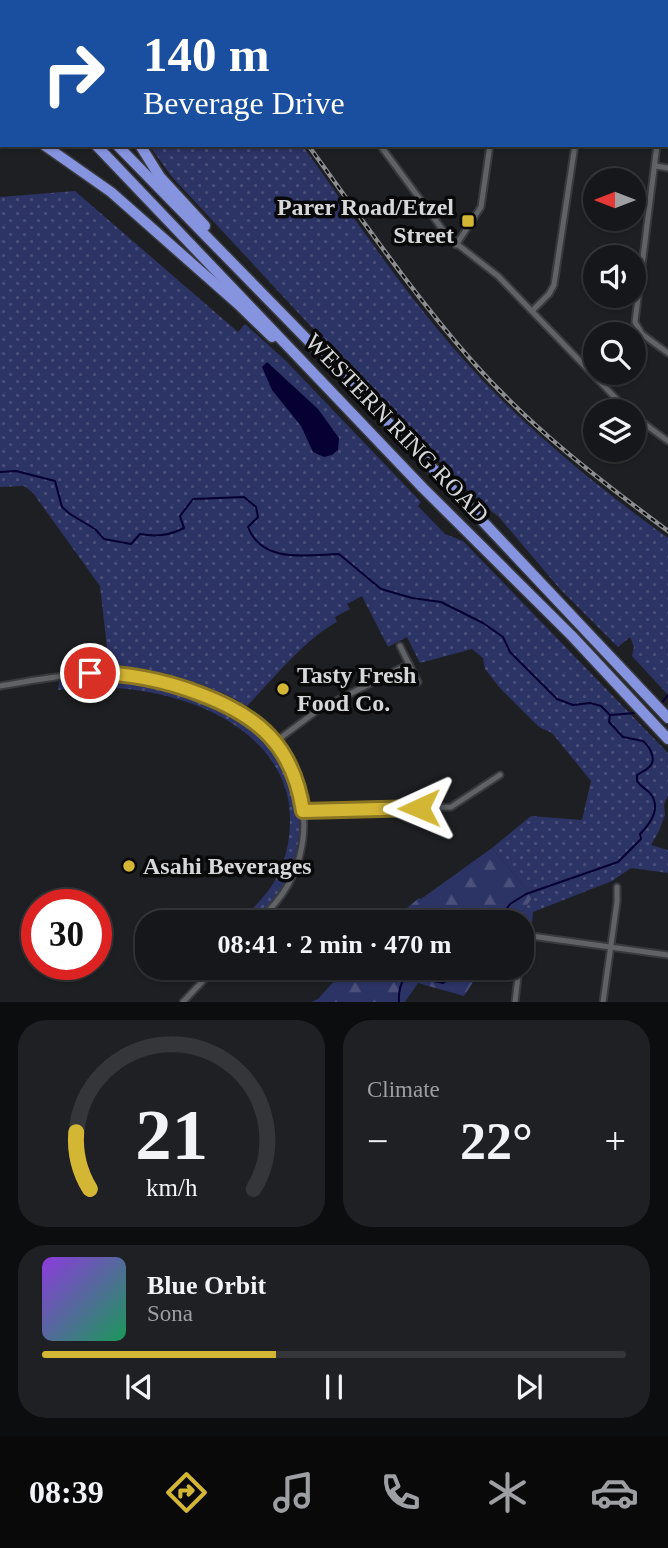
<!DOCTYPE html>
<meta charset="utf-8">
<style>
body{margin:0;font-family:Georgia,serif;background:#1f2023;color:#f1f3f6;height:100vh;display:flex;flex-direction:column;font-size:26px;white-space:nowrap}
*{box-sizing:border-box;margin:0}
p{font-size:23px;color:#9e9fa2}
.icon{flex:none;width:38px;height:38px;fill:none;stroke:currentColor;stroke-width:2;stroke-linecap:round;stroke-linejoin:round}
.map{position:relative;height:1002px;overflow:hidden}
.drawer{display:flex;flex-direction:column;gap:18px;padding:18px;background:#0c0d0e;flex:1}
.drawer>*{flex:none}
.banner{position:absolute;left:0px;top:0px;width:668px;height:147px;box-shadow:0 2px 5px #0004,0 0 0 2px #353639;background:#1a4fa0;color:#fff;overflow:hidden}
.needle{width:46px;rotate:270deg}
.buttons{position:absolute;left:583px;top:168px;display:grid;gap:14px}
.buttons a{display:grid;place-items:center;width:63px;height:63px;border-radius:50%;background:#16171a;box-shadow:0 2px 5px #0004,0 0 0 2px #353639;font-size:35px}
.speed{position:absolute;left:21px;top:889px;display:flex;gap:14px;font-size:35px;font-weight:700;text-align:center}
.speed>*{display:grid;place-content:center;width:91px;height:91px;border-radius:50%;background:#16171a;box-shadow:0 2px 5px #0004,0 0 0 2px #353639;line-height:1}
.speed .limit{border:10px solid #d22;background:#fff;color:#111}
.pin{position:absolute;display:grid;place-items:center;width:60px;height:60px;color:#fff;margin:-30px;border:4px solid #fff;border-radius:50%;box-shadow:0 2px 7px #0007}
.me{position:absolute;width:77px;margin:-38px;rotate:269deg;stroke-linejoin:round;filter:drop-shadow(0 0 5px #0008)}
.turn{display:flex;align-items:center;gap:24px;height:147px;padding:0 28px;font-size:32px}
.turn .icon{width:91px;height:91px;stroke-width:2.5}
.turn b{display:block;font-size:49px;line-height:60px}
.big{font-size:52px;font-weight:700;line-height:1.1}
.drawer .tile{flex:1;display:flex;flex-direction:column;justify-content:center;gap:10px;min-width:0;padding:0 24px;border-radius:28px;background:#1f2023}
.drawer .dial{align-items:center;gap:0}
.dial svg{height:182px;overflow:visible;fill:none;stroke:#353639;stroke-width:7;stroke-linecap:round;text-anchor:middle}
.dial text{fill:#f1f3f6;stroke:none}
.song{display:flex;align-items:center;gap:21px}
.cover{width:84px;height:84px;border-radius:10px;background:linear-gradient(135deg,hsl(270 70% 55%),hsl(150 70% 35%))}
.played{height:7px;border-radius:4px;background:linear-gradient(90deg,#d4b635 40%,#353639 40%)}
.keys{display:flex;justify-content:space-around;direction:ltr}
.heat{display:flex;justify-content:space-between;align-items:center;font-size:38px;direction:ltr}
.drawer .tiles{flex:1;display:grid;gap:18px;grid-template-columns:1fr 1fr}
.tile:last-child{grid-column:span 2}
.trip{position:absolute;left:135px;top:910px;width:399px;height:70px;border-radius:28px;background:#16171a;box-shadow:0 2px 5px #0004,0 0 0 2px #353639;font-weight:700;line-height:70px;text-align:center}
.dock{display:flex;height:112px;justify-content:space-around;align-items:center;background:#09090a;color:#9e9fa2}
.dock .icon{width:49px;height:49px}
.dock .current{color:#d4b635}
.dock b{font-size:32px;color:#f1f3f6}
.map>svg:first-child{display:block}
</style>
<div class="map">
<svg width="668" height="1002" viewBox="0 0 668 1002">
<defs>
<pattern id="grass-dots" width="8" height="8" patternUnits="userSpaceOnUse" patternTransform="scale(1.75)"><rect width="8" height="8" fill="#2c3365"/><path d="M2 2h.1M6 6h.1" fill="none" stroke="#4a507a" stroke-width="1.8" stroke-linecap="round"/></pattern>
<pattern id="forest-firs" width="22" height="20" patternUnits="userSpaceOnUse" patternTransform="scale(1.75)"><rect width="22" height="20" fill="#2c3365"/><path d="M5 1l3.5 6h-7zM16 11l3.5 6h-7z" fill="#4a507a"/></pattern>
</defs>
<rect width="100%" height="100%" fill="#1e1f22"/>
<!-- grass -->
<g fill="url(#grass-dots)">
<path d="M149,145H302C352,214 400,287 456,351C518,422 592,483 668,538V695L632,656L634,647L630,637L618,647L560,589L498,516L479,502L386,407L172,177Z"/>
<path d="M75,191L238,332L245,324L286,361L421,502L418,506L445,534L463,541L668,753V795L664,805L665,815L659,831L651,845L668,850V873L631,868L612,881L533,912L532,926L522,928V922H515L533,897L492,848L531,816L582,820L591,781L552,733L539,727L499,687L485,669L483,658L472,649L420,663L407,637L388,647L362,596L347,604L350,609L335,617L337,622C305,639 273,679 247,706C209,683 154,667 109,665L100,586L33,493L24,486L0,487V197Z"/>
<path d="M84,677C136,676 205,691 248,721C301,759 315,835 281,889C273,901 263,912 253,922H240C253,908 268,894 277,877C288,855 292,829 289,804C273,708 140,677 58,690L59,680Z"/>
</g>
<!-- forest -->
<g fill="url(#forest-firs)">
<polygon points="492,848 533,897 515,922 390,922 419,898 421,899"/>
<polygon points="346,968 482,968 464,996 418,983 405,1002 311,1002 318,999"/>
</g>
<!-- water -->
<polygon fill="#070133" points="267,362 318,409 339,438 338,450 332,455 324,457 313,452 301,426 272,390 262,367"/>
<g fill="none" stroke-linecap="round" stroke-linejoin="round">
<!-- stream -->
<g stroke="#070133" stroke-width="2">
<path d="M0,472L16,471L55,481L62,507L70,514L95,529L104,539L131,544L140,534C155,537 169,536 184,528L180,516L193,499L244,497L256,507L258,517L248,527C262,564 307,555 339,554L381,589L412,598L441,602L483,623L503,637L510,652L557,699L573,705L590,703L601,706L610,715"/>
<polyline points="660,705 668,695"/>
<path d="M497,922L510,904L526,894L618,862L641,839L640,834C650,824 662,808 650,793C646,789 641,787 637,781V775C641,772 645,771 648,768C658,761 650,747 643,741L623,737L609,722L610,715L636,713"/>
<path d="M399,1002C398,984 404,972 422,969L434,981L443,983L466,968"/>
</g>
<!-- minor casing -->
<g stroke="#393a3d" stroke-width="9">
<g id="minor">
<polyline points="278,0 278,2"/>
<polyline points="355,2 356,0"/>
<polyline points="433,2 433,0"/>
<polyline points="511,2 511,0"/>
<polyline points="667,75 668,65"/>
<polyline points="667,92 668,96"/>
<polyline points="667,105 668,104"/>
<polyline points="380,145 448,237 498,276 628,411"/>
<polyline points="657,145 635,322 642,334 668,353"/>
<polyline points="656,166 668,168"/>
<polyline points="456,245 481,207 490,145"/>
<polyline points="532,311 549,294 554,285 575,145"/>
<polyline points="634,416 668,441"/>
<polyline points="400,646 418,682"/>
<path d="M0,686C47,678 94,668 142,677C177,683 227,699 255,722C304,761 318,830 288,885C280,899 269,911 258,922"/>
<polyline points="275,742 318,710 409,664"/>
<polyline points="303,811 451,807 500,775"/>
<polyline points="522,951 524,938 531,936 668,955"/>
<polyline points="183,1002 215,968"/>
<polyline points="515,1002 519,968"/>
<polyline points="603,1002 617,902 617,887"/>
</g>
</g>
<!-- motorway casing -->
<g stroke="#393a3d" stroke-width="13">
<g id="motorway">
<polyline points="98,2 99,0"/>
<polyline points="112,2 112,0"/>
<polyline points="0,8 2,10"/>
<polyline points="0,23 2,25"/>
<polyline points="0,45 2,47"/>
<polyline points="0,114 2,115"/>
<polyline points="44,145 111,192 239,305 272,337"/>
<polyline points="96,145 423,488 572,636 668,739"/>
<polyline points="117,145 425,460 668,718"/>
<polyline points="140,145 160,177 205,226"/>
</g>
</g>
<!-- minor -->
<use href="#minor" stroke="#616266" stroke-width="5"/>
<!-- motorway -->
<use href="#motorway" stroke="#8694e0" stroke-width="10"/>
<!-- rail casing -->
<g stroke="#8d8e90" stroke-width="4.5">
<g id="rail">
<polyline points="205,0 207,2"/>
<path d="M308,145C361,218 412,293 472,361C529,426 598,479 668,531"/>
</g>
</g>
<!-- rail -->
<use href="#rail" stroke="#09090a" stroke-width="2" stroke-dasharray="5" stroke-linecap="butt"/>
</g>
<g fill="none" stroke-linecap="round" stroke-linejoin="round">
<!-- route casing -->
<g stroke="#8a7622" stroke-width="18">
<path id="route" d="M90,673C129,673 164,680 200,694C259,716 293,746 303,811L419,808"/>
</g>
<!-- route -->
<use href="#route" stroke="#d4b635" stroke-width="12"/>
</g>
<!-- markers -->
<g fill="#d4b635" stroke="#09090a" stroke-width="2.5">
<rect x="461" y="214" width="14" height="14" rx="3.5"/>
<circle cx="283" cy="689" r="7"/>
<circle cx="129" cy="866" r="7"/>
</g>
<g text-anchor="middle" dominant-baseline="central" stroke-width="7" stroke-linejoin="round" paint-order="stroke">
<!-- poi labels -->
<g font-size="24" font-weight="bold" fill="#d6d7d9" stroke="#09090a" text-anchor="start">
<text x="454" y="207" text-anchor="end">Parer Road/Etzel<tspan x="454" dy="28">Street</tspan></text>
<text x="297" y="675">Tasty Fresh<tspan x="297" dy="28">Food Co.</tspan></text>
<text x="143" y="866">Asahi Beverages</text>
</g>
<!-- street labels -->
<g font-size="24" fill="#d6d7d9" stroke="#09090a">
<text transform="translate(397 428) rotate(46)">WESTERN RING ROAD</text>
</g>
</g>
</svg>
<div class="buttons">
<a><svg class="needle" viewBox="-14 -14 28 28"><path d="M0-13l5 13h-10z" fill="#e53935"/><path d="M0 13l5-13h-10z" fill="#9e9fa2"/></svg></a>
<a><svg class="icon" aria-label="sound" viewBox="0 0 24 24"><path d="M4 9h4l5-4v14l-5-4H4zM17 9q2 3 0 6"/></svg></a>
<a><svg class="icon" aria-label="search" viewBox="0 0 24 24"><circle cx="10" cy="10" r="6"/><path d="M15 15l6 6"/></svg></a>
<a><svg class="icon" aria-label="layers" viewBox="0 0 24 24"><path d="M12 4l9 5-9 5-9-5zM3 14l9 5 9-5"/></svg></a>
</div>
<div class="speed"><div class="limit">30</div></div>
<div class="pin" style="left:90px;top:673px;background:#d93025"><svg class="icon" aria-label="arrive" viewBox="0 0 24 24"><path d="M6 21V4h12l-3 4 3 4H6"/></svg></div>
<svg class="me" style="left:419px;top:808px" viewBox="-20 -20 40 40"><path d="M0-17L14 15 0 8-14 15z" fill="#d4b635" stroke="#fff" stroke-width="4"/></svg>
<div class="trip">08:41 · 2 min · 470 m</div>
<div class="banner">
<div class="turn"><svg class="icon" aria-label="right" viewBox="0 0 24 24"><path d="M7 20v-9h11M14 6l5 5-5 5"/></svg><div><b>140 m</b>Beverage Drive</div></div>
</div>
</div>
<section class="drawer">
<div class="tiles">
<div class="tile dial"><svg viewBox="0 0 100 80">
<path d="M14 69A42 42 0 1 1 86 69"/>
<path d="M14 69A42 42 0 0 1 8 44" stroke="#d4b635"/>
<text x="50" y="56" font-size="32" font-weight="700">21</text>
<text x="50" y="72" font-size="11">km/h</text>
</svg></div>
<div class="tile"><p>Climate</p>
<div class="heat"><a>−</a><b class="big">22°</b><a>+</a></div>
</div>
<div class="tile">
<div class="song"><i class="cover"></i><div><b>Blue Orbit</b><p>Sona</p></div></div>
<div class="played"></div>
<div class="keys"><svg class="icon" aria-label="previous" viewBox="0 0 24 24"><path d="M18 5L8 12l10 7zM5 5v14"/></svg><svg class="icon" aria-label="pause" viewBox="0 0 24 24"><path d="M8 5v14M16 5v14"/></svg><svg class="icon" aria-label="next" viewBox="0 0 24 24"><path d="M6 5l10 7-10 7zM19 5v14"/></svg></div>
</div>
</div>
</section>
<nav class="dock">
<b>08:39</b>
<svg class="icon current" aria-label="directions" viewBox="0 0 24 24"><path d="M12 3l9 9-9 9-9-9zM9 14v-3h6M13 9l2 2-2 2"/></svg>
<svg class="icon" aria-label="music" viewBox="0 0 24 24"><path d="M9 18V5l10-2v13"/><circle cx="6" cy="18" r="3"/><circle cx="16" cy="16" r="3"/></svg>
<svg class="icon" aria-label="phone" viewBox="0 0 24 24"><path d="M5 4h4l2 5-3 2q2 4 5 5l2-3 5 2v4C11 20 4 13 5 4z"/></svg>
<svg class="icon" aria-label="climate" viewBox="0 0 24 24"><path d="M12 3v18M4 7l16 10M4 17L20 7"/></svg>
<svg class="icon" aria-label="car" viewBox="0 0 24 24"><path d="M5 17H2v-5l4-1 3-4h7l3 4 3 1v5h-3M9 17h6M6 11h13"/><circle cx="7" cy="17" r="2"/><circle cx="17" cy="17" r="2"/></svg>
</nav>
